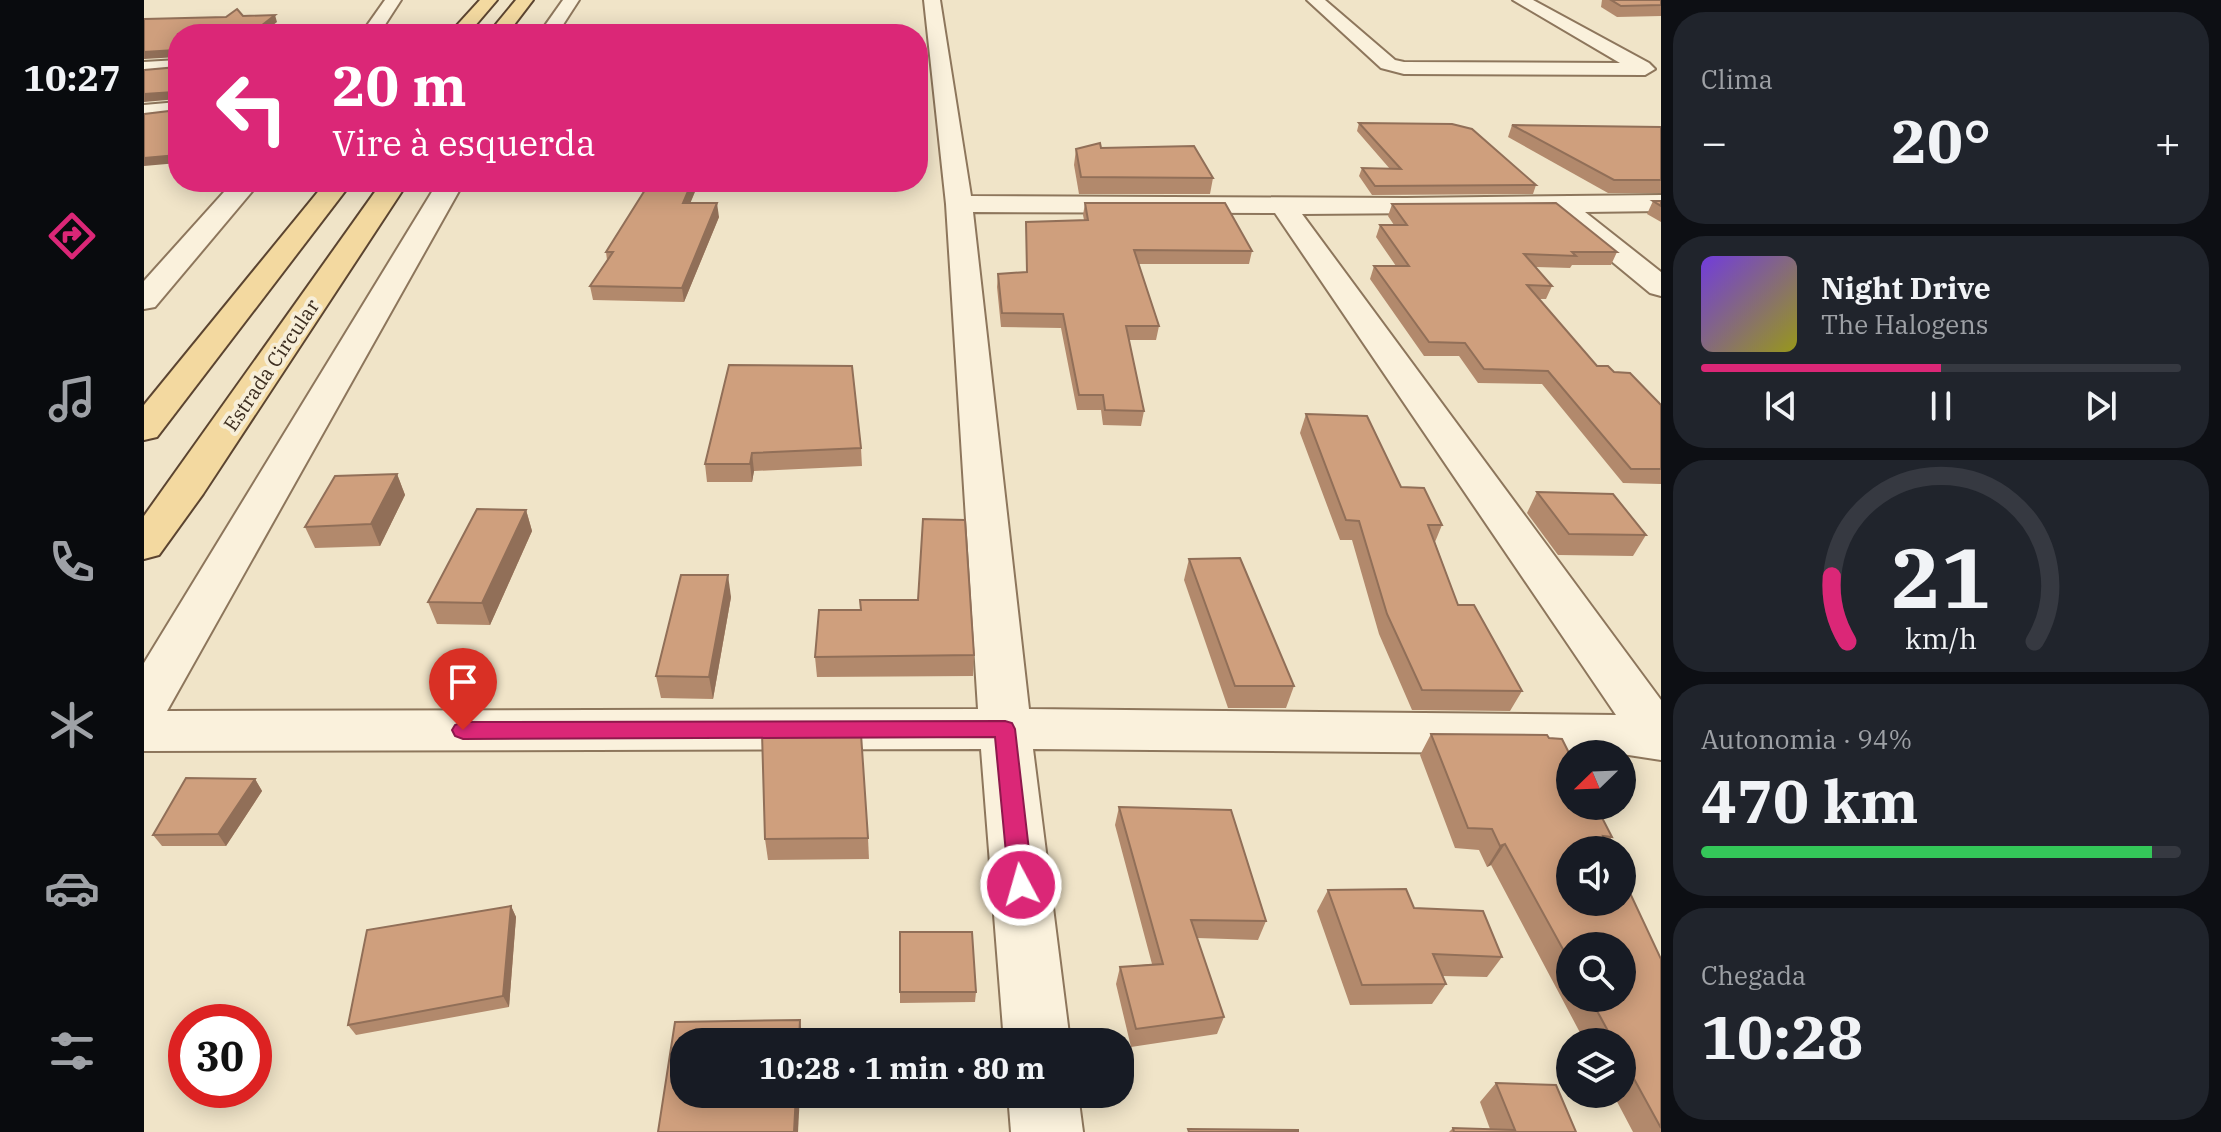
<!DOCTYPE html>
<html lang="pt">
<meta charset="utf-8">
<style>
body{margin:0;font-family:"IBM Plex Serif",serif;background:#20242c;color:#f1f3f6;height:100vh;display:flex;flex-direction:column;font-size:30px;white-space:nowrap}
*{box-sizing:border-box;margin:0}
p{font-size:26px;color:#9ea1a6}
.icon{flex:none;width:44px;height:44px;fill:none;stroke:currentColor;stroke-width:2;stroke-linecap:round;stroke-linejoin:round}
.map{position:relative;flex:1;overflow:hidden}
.panel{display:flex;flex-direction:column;gap:12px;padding:12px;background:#0d0f14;width:560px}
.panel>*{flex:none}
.guide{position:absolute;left:24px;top:24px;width:760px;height:168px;border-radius:32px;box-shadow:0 4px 20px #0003;background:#db2777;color:#fff;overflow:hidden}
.needle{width:52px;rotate:247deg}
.buttons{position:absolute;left:1412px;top:740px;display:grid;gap:16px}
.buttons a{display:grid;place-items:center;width:80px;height:80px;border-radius:50%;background:#171b24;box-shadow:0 4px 20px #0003;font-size:40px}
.speed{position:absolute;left:24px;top:1004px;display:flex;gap:16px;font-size:40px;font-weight:700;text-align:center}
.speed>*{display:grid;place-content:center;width:104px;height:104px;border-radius:50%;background:#171b24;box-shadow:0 4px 20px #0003;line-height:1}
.speed .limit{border:12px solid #d22;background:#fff;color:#111}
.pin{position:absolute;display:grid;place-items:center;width:68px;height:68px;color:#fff;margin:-82px -34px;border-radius:50% 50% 50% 0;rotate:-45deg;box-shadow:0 0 8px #0007}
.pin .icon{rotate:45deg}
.me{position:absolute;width:88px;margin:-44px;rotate:354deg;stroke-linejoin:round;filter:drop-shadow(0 0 6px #0008)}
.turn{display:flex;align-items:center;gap:28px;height:168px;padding:0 32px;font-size:36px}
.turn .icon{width:104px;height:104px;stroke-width:2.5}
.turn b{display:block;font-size:56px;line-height:68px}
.big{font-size:60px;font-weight:700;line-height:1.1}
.panel .card{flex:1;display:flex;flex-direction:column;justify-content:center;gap:12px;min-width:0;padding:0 28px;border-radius:32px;background:#20242c}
.panel .dial{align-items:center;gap:0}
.dial svg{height:208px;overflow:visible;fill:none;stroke:#363941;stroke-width:7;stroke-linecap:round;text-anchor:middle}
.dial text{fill:#f1f3f6;stroke:none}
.song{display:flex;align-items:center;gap:24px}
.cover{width:96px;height:96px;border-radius:12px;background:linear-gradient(135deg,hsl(260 70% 55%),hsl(60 70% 35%))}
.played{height:8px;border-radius:4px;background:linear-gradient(90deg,#db2777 50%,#363941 50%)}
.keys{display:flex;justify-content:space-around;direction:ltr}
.heat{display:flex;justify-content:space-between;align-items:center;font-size:44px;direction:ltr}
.charge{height:12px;border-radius:6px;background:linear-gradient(90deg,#34c759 94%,#363941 0)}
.trip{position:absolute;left:526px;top:1028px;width:464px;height:80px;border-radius:32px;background:#171b24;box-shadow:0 4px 20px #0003;font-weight:700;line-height:80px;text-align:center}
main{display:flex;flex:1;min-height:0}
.tab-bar{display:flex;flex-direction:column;width:144px;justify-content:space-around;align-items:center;background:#090b0e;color:#9ea1a6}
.tab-bar .icon{width:56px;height:56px}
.tab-bar .on{color:#db2777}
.tab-bar b{font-size:36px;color:#f1f3f6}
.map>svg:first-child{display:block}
</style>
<main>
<nav class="tab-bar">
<b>10:27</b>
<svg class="icon on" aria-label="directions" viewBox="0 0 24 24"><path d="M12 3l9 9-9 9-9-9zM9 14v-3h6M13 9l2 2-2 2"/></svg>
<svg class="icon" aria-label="music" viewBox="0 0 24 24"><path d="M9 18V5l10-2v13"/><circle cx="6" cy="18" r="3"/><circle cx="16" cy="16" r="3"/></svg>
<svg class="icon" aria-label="phone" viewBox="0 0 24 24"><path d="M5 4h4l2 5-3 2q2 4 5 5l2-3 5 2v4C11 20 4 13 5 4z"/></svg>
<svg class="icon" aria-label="climate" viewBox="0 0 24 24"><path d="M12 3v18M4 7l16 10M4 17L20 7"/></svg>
<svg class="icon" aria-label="car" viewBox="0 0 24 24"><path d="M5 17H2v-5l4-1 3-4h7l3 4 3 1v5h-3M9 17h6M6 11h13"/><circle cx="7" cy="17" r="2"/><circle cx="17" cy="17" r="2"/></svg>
<svg class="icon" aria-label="filters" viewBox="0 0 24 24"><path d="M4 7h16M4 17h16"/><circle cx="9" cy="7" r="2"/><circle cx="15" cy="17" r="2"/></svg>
</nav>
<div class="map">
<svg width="1517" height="1132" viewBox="0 0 1517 1132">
<rect width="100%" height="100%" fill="#f0e4c8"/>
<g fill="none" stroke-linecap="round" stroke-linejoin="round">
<!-- minor casing -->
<g stroke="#8d765c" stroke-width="4">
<g id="minor">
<polygon points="241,0 257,0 235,34 217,34"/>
<polygon points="419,0 435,0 413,34 395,34"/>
<path d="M780,0H796L827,196L1262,198L1517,195V211L1441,212L1517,272V296L1506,293L1408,212L1158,214L1517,700V760L1478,754L889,749L926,1042H860L837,749L0,751V663L294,182H320L23,711L834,709L802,204ZM829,212L1131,213L1472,715L885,709Z"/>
<polygon points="1163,0 1181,0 1251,60 1260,62 1476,63 1369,0 1389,0 1505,63 1511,69 1501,75 1260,74 1237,68"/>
<polygon points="34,60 34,72 0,74 0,62"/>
<polygon points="34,102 34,116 0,119 0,105"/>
<polygon points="89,182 116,182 11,307 0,309 0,281"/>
<polygon points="864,1094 934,1094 939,1132 867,1132"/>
</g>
</g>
<!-- major casing -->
<g stroke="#5b4430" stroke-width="4">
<g id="major">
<polygon points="336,0 353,0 324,34 305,34"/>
<polygon points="372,0 389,0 363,34 344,34"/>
<polygon points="182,182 208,182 13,437 0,440 0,405"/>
<polygon points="238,182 264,182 59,494 15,555 0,559 0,516"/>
</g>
</g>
<!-- minor -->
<use href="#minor" fill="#faf1dc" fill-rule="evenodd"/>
<!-- major -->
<use href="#major" fill="#f3d9a0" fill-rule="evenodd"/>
</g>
<!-- wall -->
<g fill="#b2896c" fill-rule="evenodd">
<polygon points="1458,0 1517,0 1517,16 1473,17 1457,7"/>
<polygon points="1215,123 1392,185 1389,194 1228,195 1215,176 1218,168 1246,169 1213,131"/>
<polygon points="1368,125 1517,127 1517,193 1464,193 1364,137"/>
<polygon points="957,148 1069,178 1066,194 935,194 930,165 932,149"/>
<polygon points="506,182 555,182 546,203 575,217 540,302 449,300 446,286 463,260 462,252"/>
<polygon points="1509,201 1517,201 1517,222 1503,214"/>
<polygon points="941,203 1108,251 1105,264 994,264 1015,326 1012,340 985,340 1000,411 997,426 959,425 957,410 933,410 917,328 857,327 853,287 854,274 882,272 882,222 940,220 939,215"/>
<polygon points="1248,204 1473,252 1467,265 1428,265 1426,268 1392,267 1408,286 1402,299 1394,299 1453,366 1470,372 1517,405 1517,484 1479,483 1398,384 1334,383 1315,356 1280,356 1226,279 1230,266 1252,266 1232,237 1236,225 1250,225 1244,216"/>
<polygon points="585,365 717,448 718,466 610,471 608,482 563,482 561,464"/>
<polygon points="1162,414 1257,487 1298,525 1291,542 1314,605 1378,691 1366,711 1268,710 1235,634 1208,540 1196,540 1156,433"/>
<polygon points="253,474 261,495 236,546 171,548 161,527"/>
<polygon points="1393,492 1502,535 1489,556 1414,555 1383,513"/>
<polygon points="382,510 388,531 346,625 293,624 284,602"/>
<polygon points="1045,559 1150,686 1142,708 1084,708 1040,580"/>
<polygon points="587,597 569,699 517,698 512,676"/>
<polygon points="830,655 829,676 673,677 671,657"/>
<path d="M1287,734L1468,837L1463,844L1517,959V1132H1489L1469,1094H1478V1042H1441L1347,865L1343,867L1335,850L1311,848L1276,755ZM1426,946L1478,998H1426Z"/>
<polygon points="111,779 118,791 82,846 18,846 9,835"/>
<polygon points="975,807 1122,921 1114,940 1053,938 1080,1017 1073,1034 987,1047 972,984 976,967 1008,964 971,825"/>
<polygon points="724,838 725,859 624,860 621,839"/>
<polygon points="1184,890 1270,908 1358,957 1343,977 1298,976 1302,984 1288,1004 1206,1005 1173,911"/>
<polygon points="367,906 372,917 365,1007 212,1035 204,1025"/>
<polygon points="756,932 832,992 831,1002 756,1003"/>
<polygon points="1352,1083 1432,1132 1305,1132 1309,1128 1346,1129 1336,1102"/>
</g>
<!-- shaded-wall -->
<g fill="#916f58">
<polygon points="131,15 133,22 118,34 107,34"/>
<polygon points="31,50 34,57 0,59 0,52"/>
<polygon points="30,92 34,99 0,102 0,94"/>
<polygon points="34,155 34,163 0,166 0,158"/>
<polygon points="548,182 555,182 541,216 539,203"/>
<polygon points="573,203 575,217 540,302 538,288"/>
<polygon points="608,453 610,471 608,482 606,464"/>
<polygon points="253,474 261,495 236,546 227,524"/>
<polygon points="382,510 388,531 346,625 338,603"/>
<polygon points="584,575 587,597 569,699 565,677"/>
<polygon points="111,779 118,791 82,846 74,834"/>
<polygon points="1361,844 1347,865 1343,867 1356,846"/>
<polygon points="367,906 372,917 365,1007 359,996"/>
<polygon points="656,1020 659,1042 655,1042"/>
<polygon points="652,1094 656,1094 654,1132 650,1132"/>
</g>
<!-- building -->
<g fill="#cf9f7d" stroke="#916f58" stroke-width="2">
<polygon points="1467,0 1517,0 1517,5 1477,6"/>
<polygon points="93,9 99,16 131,15 107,34 34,34 34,53 31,50 0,52 0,19 82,17"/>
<polygon points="34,54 34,155 0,158 0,114 33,110 34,94 30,92 0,94 0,70 33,67"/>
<polygon points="1215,123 1308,124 1328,129 1392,185 1231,186 1218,168 1257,169"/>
<polygon points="1368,125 1517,127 1517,180 1470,180"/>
<polygon points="956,143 957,148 1050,146 1069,178 937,177 932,149"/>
<polygon points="506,182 548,182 539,203 573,203 538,288 446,286 469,252 462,252"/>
<polygon points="1509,201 1517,201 1517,206"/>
<polygon points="941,203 1081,203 1108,251 990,250 1015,326 982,326 1000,411 961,410 959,395 935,395 919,314 858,313 854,274 883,272 882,222 944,220"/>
<polygon points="1412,203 1473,252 1428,252 1432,256 1380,254 1408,286 1383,285 1453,366 1464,366 1470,372 1486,373 1517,405 1517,469 1487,469 1404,371 1340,369 1321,343 1285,342 1230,266 1265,266 1236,225 1263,225 1248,204"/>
<polygon points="585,365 708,366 717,448 608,453 606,464 561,464"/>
<polygon points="1162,414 1223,416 1257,487 1280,488 1298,525 1284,525 1314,605 1330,605 1378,691 1278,690 1243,614 1215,521 1202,520"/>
<polygon points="253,474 227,524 161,527 191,476"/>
<polygon points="1393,492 1469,494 1502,535 1425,534"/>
<polygon points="333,509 382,510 338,603 284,602"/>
<polygon points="779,519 821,520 830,655 671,657 675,610 717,610 716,600 774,600"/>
<polygon points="1096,558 1150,686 1091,686 1045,559"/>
<polygon points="537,575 584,575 565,677 512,676"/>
<polygon points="618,733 717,734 724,838 621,839"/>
<polygon points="1287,734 1403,735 1405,738 1418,739 1426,755 1426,806 1452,806 1468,837 1459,836 1466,850 1426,850 1426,902 1478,902 1478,876 1517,959 1517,1128 1478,1057 1478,1042 1470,1042 1446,998 1478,998 1478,946 1426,946 1426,962 1361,844 1356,846 1348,829 1324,828"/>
<polygon points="42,778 111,779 74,834 9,835"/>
<polygon points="975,807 1087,810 1122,921 1047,920 1080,1017 992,1029 976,967 1019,964"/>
<polygon points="1262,889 1270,908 1339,911 1358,957 1289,954 1302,984 1218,985 1184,890"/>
<polygon points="367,906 359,996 204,1025 223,930"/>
<polygon points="756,932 828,932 832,992 756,992"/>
<polygon points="656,1020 655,1042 540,1042 540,1094 652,1094 650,1132 514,1132 531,1022"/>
<polygon points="1352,1083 1412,1085 1432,1132 1310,1132 1309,1128 1371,1130"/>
<polygon points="1044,1129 1154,1130 1154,1132 1045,1132"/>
</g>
<!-- route -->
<polygon fill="#db2777" stroke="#8e194d" stroke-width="2" points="861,721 868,723 871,729 889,885 886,893 877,896 868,893 865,885 851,737 319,739 311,736 308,730 311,725 319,722"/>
<g text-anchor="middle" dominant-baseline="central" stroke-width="8" stroke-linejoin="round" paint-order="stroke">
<!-- far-street labels -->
<g font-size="20" fill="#3d2e20" stroke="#f7eed8">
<text transform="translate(127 365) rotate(-56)">Estrada Circular</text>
</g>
</g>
</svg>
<div class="buttons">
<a><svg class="needle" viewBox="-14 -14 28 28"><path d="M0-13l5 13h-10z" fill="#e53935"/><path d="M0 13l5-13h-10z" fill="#9ea1a6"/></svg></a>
<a><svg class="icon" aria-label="sound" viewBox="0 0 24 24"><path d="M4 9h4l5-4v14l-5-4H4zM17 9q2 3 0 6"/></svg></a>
<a><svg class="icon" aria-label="search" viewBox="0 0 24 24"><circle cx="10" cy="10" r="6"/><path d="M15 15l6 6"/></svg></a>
<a><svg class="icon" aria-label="layers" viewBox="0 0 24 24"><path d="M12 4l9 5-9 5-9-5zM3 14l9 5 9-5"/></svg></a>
</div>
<div class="speed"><div class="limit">30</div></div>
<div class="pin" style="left:319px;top:730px;background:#d93025"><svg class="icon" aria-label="arrive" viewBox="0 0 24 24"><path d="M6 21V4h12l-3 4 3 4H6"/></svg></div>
<svg class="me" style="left:877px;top:885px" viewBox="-20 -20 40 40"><circle r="17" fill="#db2777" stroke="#fff" stroke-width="3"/><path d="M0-11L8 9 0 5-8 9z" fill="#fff"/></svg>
<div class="trip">10:28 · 1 min · 80 m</div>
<div class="guide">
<div class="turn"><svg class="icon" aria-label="left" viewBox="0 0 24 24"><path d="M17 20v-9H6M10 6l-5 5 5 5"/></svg><div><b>20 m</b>Vire à esquerda</div></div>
</div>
</div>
<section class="panel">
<div class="card"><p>Clima</p>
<div class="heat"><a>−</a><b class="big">20°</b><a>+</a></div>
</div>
<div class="card">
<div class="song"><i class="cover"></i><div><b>Night Drive</b><p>The Halogens</p></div></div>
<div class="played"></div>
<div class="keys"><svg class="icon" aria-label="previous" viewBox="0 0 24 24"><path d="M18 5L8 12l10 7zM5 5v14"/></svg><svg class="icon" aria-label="pause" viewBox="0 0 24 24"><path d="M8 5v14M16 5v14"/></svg><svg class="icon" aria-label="next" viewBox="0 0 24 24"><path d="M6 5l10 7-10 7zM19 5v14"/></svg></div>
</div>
<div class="card dial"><svg viewBox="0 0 100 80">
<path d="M14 69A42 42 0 1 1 86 69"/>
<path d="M14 69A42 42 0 0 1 8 44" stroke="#db2777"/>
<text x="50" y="56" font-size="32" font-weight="700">21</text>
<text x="50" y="72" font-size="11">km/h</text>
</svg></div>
<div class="card"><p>Autonomia · 94%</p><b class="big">470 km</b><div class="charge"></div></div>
<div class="card"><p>Chegada</p><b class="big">10:28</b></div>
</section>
</main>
